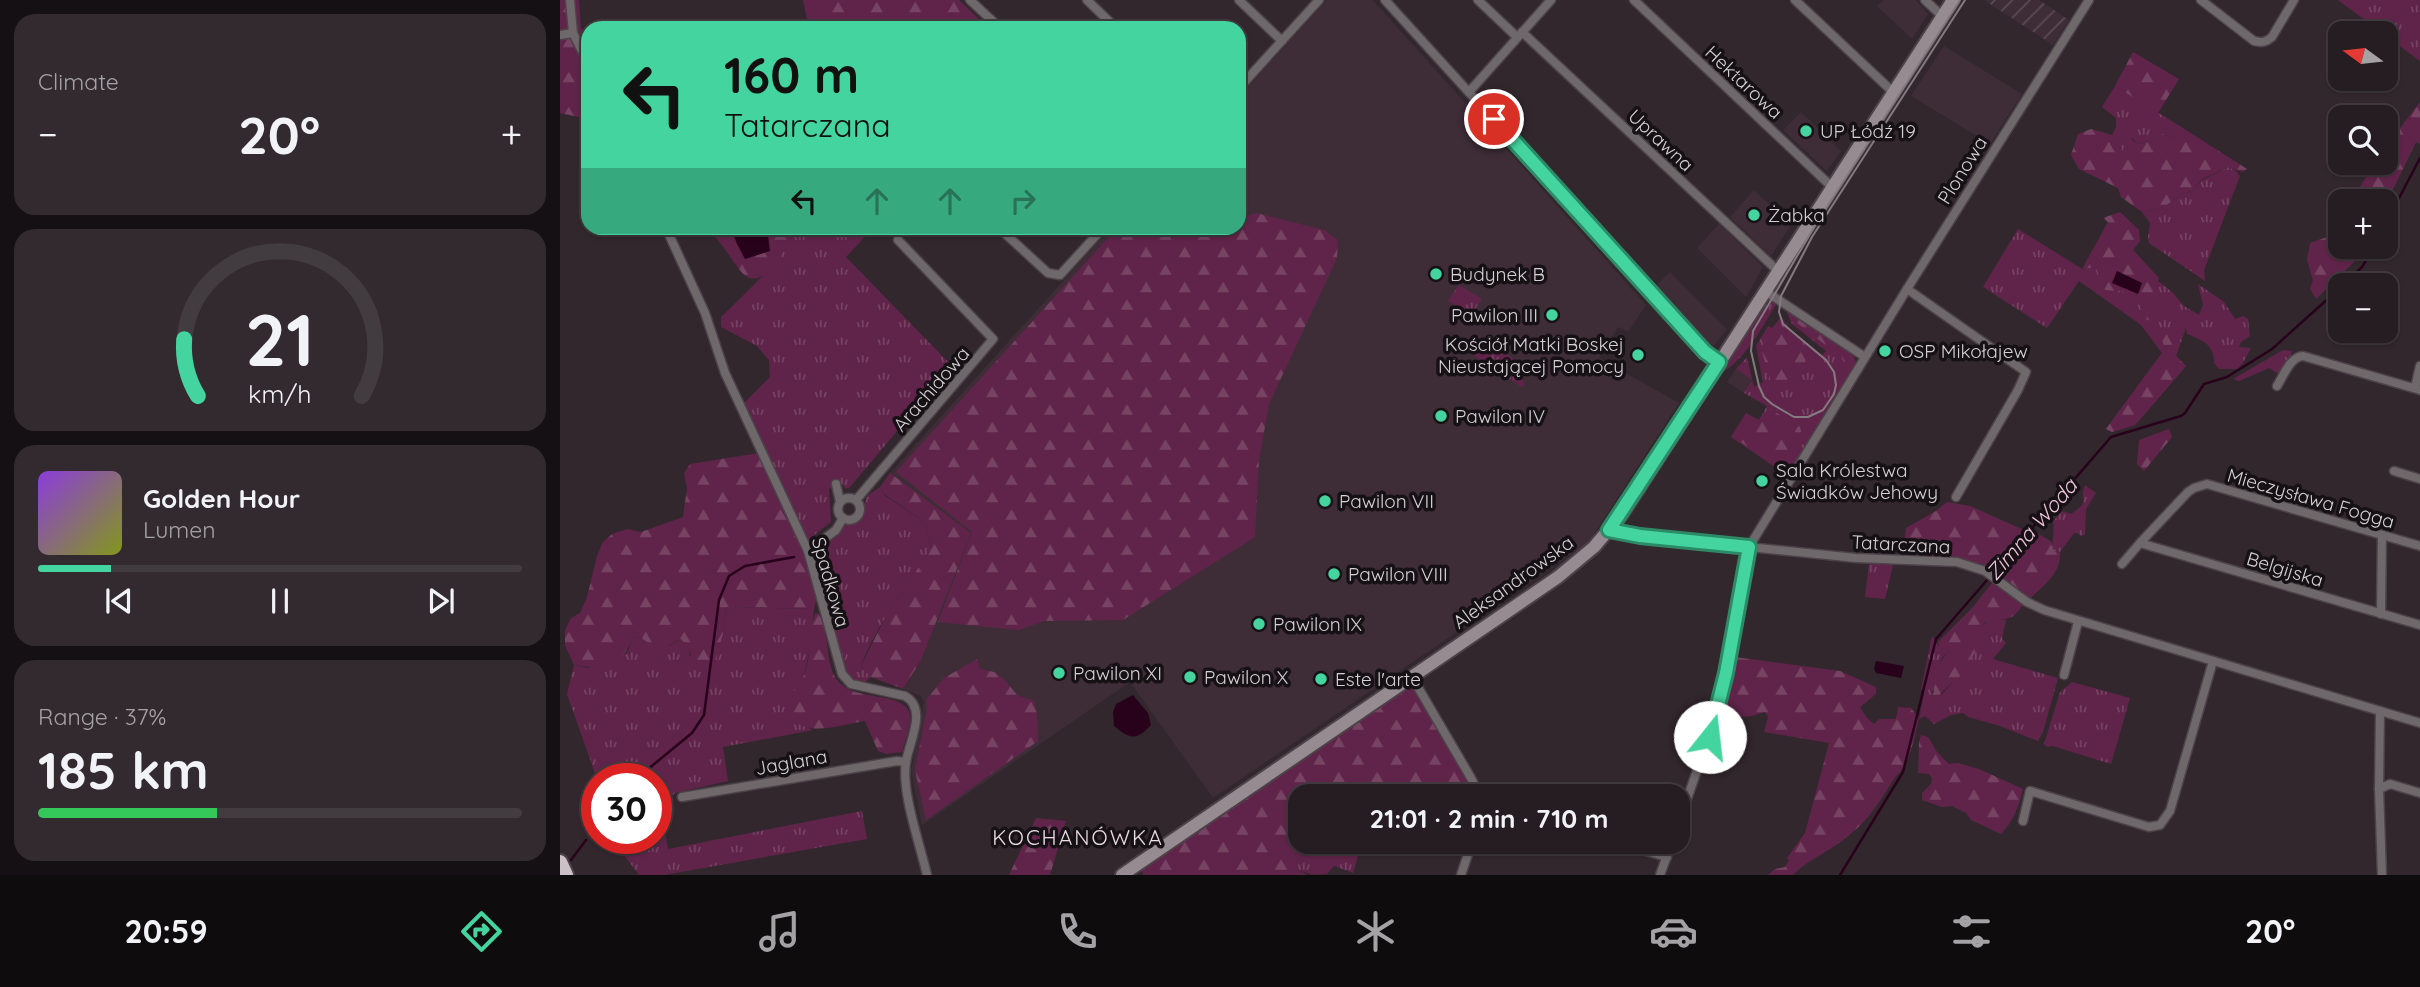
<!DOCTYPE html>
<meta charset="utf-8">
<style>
body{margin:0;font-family:Quicksand,sans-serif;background:#322a2f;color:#f1f3f6;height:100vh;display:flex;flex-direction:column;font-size:26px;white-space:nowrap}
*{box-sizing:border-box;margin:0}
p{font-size:23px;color:#a4a2a5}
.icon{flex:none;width:38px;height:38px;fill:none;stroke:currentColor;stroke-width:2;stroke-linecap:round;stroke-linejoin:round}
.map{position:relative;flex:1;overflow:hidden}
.drawer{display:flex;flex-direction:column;gap:14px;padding:14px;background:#151013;width:560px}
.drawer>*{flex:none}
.guide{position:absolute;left:21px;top:21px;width:665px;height:214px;border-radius:21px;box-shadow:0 2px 5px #0004,0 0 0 2px #423b40;background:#44d49f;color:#111;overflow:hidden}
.needle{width:46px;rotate:285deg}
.controls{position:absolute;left:1768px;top:21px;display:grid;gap:14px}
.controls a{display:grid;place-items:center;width:70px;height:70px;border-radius:14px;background:#261d22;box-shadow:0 2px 5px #0004,0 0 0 2px #423b40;font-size:35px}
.speed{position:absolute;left:21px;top:763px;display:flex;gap:14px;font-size:35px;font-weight:700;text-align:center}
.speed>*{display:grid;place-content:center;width:91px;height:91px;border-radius:50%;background:#261d22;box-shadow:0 2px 5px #0004,0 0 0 2px #423b40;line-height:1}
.speed .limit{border:10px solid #d22;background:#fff;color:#111}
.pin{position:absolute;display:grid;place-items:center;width:60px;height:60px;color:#fff;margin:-30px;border:4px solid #fff;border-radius:50%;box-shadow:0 2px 7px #0007}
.me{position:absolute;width:77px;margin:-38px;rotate:16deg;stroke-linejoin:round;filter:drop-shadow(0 0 5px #0008)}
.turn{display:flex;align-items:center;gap:24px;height:147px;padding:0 28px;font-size:32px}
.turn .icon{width:91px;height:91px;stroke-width:2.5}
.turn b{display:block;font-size:49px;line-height:60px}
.lanes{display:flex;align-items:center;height:66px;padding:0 28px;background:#0003;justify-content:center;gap:35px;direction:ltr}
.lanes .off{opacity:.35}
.big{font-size:52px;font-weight:700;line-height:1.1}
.drawer .card{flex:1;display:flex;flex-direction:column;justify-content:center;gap:10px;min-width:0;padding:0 24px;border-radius:21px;background:#322a2f}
.drawer .dial{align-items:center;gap:0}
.dial svg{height:182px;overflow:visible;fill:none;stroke:#423b40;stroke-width:7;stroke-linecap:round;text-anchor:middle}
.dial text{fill:#f1f3f6;stroke:none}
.song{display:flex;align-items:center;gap:21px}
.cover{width:84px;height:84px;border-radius:10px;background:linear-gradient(135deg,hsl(270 70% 55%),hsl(70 70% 35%))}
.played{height:7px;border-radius:4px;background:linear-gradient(90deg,#44d49f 15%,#423b40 15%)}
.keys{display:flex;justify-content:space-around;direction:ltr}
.heat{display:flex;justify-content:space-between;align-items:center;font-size:38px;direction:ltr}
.charge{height:10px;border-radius:5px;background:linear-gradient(90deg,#34c759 37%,#423b40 0)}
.trip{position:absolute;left:728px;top:784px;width:402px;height:70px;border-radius:21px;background:#261d22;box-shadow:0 2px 5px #0004,0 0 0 2px #423b40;font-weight:700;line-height:70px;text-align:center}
.menu{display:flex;height:112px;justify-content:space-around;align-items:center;background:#0f0c0e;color:#a4a2a5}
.menu .icon{width:49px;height:49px}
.menu .on{color:#44d49f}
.menu b{font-size:32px;color:#f1f3f6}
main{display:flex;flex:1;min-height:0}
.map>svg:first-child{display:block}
</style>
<main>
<section class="drawer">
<div class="card"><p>Climate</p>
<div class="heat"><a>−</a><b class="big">20°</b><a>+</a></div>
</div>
<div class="card dial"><svg viewBox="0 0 100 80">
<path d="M14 69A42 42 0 1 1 86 69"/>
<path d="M14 69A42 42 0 0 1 8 44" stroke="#44d49f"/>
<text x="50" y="56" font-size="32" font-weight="700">21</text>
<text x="50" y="72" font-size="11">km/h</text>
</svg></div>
<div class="card">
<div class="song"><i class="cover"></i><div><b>Golden Hour</b><p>Lumen</p></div></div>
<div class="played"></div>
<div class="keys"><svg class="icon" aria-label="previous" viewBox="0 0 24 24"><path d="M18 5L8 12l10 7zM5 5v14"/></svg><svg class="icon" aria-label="pause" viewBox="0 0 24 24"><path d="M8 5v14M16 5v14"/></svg><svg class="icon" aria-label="next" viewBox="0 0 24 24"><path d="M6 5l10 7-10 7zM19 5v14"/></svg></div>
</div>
<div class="card"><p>Range · 37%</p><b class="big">185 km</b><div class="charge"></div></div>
</section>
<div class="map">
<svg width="1860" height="875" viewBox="0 0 1860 875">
<defs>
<pattern id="industrial-furrows" width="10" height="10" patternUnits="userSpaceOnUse" patternTransform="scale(1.75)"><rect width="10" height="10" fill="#3e2d37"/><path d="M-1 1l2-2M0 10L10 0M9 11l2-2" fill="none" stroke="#594a53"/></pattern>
<pattern id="grass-tufts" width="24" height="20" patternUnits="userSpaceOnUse" patternTransform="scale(1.75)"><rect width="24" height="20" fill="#60244a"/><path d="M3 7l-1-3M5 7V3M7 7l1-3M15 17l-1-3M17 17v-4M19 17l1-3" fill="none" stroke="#764363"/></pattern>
<pattern id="forest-firs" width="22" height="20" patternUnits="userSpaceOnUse" patternTransform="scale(1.75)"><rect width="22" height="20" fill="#60244a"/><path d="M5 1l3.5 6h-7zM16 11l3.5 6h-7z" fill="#764363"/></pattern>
</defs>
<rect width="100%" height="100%" fill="#32272d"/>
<!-- built -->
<g fill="#3e2d37">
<polygon points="767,0 813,0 1086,305 1068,332 1058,327 1039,358 1119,403 1029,542 653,798 570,682 362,825 351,771 364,702 361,696 343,689 361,660 410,533 330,473 551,228 679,228 679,97"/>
<polygon points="1323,0 1356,0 1368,14 1352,39 1317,6"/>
<polygon points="1384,46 1462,94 1430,144 1351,96"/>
<polygon points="1241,112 1281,151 1267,171 1223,130"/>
<polygon points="1194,190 1231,225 1211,256 1170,217"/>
<polygon points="1159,224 1203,267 1186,297 1137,248"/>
<polygon points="1110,272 1167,329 1152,348 1095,287"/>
<polygon points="1176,369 1192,380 1184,393 1167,382"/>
</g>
<!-- industrial -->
<polygon fill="url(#industrial-furrows)" points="1424,0 1479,0 1509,20 1493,45"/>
<!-- grass -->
<g fill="url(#grass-tufts)">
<polygon points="1778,0 1860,0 1860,61"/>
<polygon points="1555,86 1618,125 1612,137 1602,134 1589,141 1578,144 1572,138 1562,152 1552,135 1556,127 1556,118 1542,107"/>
<polygon points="1668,167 1675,170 1680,176 1644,270 1645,281 1589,243 1588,237 1590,223 1582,212 1606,206 1619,195 1632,191 1642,180"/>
<path d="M237,228H313L286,257L392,366L290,487L286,489L282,484L273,486L269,489L271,522L248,540L184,403L210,377L209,360L197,346L161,327V317C191,288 217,265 237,228Z"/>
<path d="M1458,229L1524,270L1546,240L1612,292L1624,306L1639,315L1643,305L1638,284L1664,302L1675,319L1683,316L1688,319L1690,336L1681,342L1679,347L1691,348L1683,363L1677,369H1659L1654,363C1655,345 1642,340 1627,334L1626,328L1616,356L1626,366L1575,425L1552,432L1546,429L1602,353L1581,325L1519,281L1487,328L1423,287Z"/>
<polygon points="899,285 922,299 911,315 888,301"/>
<path d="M1210,298L1204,310L1211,299L1217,303C1202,327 1187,357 1163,372Z"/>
<polygon points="1225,308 1292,353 1296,362 1295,368 1228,476 1171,437 1186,413 1199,420 1207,406 1184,393 1192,380 1176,369 1187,357 1194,387 1203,382 1196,346 1208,326 1212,328 1221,317 1230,329 1262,355 1266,351 1232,324"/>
<polygon points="934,346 955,360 964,384 962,387 924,362"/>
<polygon points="1723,350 1732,351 1728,364 1721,375 1709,368 1679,381 1673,379"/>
<path d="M1525,485L1536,493L1526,509L1525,534L1522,536L1515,532L1500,552L1494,551C1491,541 1495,532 1493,521L1502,511L1511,514C1533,499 1518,502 1525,485Z"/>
<path d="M320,487L324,495L366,523L371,549C347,587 317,623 301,666L311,677L305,682L295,680L286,671L255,558L257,551L282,527L300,519L307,496Z"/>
<polygon points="1309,563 1333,565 1325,599 1305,597"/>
<polygon points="166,607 254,609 250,648 242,684 231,694 236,722 253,730 163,747 168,781 115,793 100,808 108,849 302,811 307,839 104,875 79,875 58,847 55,838 96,838 96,779 37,779 7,694 14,665 28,668 67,653 73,638 81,637 109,646 121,639 128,646 130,656 163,634"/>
<path d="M1430,619L1446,620L1442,638L1446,643L1433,659L1498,678L1483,732L1478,741L1440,726L1408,717L1403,713L1391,715L1374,724L1365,716L1359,719L1364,694L1361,689L1372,636L1379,647L1388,651L1382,658L1372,693L1382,694C1394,681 1405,669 1413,654C1420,642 1417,628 1430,619Z"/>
<polygon points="1512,682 1570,698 1551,764 1493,746 1487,747 1484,744 1500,692"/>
<path d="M740,836V842H786L798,856L793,873L774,866L767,874C756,875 747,875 738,869L734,848Z"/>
</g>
<!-- forest -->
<g fill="url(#forest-firs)">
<polygon points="0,0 19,0 21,28 28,43 28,119 0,113"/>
<polygon points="243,0 399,0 418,18 412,28 249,28"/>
<polygon points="1573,52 1619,79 1598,113 1555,86"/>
<polygon points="1860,102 1860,144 1856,142 1825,206 1825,201 1791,201 1815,163 1825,163 1825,148"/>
<polygon points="1618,125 1687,169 1683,172 1668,167 1642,179 1632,191 1619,195 1606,206 1582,212 1561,197 1558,188 1519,169 1511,155 1518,134 1531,129 1552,135 1562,152 1568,137 1578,144 1589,141 1602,134 1612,137"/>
<path d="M1560,212L1579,230L1580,241L1573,250L1599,278L1593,294L1599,318L1598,322C1572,320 1586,305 1575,296C1564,289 1554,292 1543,289L1536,267L1522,269L1548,222L1543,218Z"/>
<polygon points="696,213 764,230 778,240 777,258 709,404 699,460 695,537 563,620 484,621 459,630 378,622 412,532 336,472 557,228 679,228 679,219"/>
<polygon points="1780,218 1780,247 1804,247 1799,257 1756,299 1750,289 1753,280 1747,260 1750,243 1770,236 1770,229"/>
<path d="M144,228H237C228,244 201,301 179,269C167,254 161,239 144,228Z"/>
<path d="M1233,316L1291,355L1294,361L1284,384L1279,383C1277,373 1285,371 1286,364L1282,359L1281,353L1275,349L1272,350L1232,319Z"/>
<path d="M1210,329C1223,338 1231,332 1245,347L1246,358L1243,374L1223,388L1211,381L1202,352L1205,341L1203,337Z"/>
<polygon points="1606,334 1614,336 1619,346 1616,356 1626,366 1575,425 1552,432 1546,429 1602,353 1605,348 1600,335"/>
<path d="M1210,409L1240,427C1244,441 1238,445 1230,455L1236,461L1227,472L1177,440L1174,435L1186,415L1199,420L1207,410Z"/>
<polygon points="1609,429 1612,437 1584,471 1577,464 1579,440"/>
<path d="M199,453L245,557L256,600L254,609L166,607L163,634L153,667L136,664C130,655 129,647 121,639C117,640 114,643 110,645C100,650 88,644 81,637L73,638C61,667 44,670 14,665L5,645V630L11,618L20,613L27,597L37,556L43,542L52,534L67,529L81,532L123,517L127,488L124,473L130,464Z"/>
<polygon points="330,473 411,533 361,660 343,689 311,677 301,666 326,616 371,549 366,523 324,494 320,487"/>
<path d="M1387,502L1410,506L1466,531L1443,558L1452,560L1474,531L1492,542L1494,551L1500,552C1502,575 1479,589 1465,603C1459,608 1458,615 1449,618C1440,622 1432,618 1423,624L1427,633L1402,673L1375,699C1370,686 1380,661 1388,651L1379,647L1378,642L1413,607L1439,574L1404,560L1387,557H1343L1346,528L1376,511Z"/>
<path d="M258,613C271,633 264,662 277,680C293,703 348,690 350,716C351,727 345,741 342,752L326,754L318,751L305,721C285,724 237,741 230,711C229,707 231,699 231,694C255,673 246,642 255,614Z"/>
<path d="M1175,657L1280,671L1316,687V694L1300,707L1307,718L1314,724L1319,719H1336L1338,707L1351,708L1359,719C1354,737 1351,763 1336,776C1319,802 1309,821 1283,840C1267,853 1247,860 1233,875H1208L1215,869L1225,867L1229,860L1227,858L1245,833L1269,743L1204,732L1208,717L1205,712C1190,717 1177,720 1164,711Z"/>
<polygon points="417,659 420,669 434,672 445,680 457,695 474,701 477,715 478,741 366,820 355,770 367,708 366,700 384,678"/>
<polygon points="852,682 912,789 885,796 740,796 740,836 734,848 738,869 747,875 583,875 581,868"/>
<path d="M1361,735L1368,737L1377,752L1389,764L1398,763L1419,769L1463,789C1459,806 1453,822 1441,834L1411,820L1406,813L1392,806L1382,807L1362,800V793L1371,784L1372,778L1369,774L1358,773L1359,742Z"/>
<polygon points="476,818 506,821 490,875 449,875"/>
</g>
<!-- garden -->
<polygon fill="#60244a" points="918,336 934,346 924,362 909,352"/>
<!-- water -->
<g fill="#28021b">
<polygon points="171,228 207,228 210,251 185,259 177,244"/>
<polygon points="1557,271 1582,283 1578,294 1552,283"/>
<polygon points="1316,661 1344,666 1341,678 1316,673 1314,669"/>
<path d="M573,695L588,713L591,725C576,741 570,739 554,726L553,712L556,704Z"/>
</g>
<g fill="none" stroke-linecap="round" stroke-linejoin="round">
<!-- stream -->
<g stroke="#28021b" stroke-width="2.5">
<polyline points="1825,225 1860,158"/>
<polyline points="1783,285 1802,267 1814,247"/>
<polyline points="76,779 132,733 144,715 159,600 169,576 185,566 234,557"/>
<polyline points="11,860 26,840"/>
<polyline points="1280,875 1343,772 1376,639 1395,617 1551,437 1621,416 1625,413 1644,384 1667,377 1712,349 1780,288"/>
</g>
<!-- street casing -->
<g stroke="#4c4248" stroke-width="11">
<g id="street">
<polyline points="10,0 13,33 28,63"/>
<polyline points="410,0 440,28"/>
<polyline points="527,0 556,28"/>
<polyline points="679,0 722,41"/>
<polyline points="825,0 1145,352 1159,362"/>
<polyline points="918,0 957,37"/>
<polyline points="1074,0 1272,187"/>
<polyline points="1235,0 1333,92"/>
<polyline points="1365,0 1382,16"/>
<path d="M1641,0L1694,41C1702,43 1706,42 1712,37L1734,0"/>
<polyline points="962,32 1218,271"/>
<polyline points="0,35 13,33"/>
<polyline points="679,88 759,0"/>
<polyline points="909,92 991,0"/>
<path d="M106,228L145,313L165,373L248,551L282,674L291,684L345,696C368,709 349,742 346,762C341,792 360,844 367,875"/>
<polyline points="439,228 488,273 500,275 543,228"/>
<polyline points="1347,289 1466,372 1458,390 1396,497"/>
<polyline points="1205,291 1305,357"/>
<path d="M1717,386C1724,375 1730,357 1743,356L1860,390"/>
<polyline points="1855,388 1860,366"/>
<polyline points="1834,471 1860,479"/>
<polyline points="276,484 280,502"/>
<circle cx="289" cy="509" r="11"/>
<polyline points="296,500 433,339 338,240"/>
<polyline points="1049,530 1080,536 1296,558 1397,562 1425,571 1467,602 1484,610 1860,723"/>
<polyline points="1860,546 1647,484 1634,488 1628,492 1580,543 1860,625"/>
<polyline points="248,551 276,530 283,518"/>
<polyline points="1562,564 1580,543"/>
<polyline points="1821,614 1822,535"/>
<polyline points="1504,675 1518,622"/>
<polyline points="852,677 911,778 920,796"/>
<polyline points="1820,711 1819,789 1822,875"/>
<polyline points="1819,789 1830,784 1860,793"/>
<polyline points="122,797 337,761 346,762"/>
<polyline points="1463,821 1470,791 1589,827 1600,825 1610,811 1653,661"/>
<polyline points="1118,825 1156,716 1189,547 1347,289 1529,0"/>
<polyline points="1053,842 1107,857"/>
<polyline points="901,875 912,842"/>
<polyline points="1100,875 1112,842"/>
</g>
</g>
<!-- secondary casing -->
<g stroke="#4c4248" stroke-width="16">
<polyline id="secondary" points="562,875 998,577 1034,547 1062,514 1393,0"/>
</g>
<!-- highway casing -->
<g stroke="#4c4248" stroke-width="18">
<polyline id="highway" points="0,862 6,875"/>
</g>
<!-- street -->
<use href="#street" stroke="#6e686b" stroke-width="8"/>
<!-- secondary -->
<use href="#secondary" stroke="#958b90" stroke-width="12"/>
<!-- highway -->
<use href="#highway" stroke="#cdbfc6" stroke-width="14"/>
<!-- tram -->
<polyline stroke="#847b80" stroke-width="2" points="1400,0 1256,224 1193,331 1191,351 1199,386 1204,397 1212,404 1234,417 1248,417 1263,410 1274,394 1276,385 1274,372 1266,360 1223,324 1219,312 1221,296 1252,237 1405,0"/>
</g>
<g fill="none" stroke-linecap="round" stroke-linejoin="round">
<!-- route casing -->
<g stroke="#2c8a67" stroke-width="18">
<polyline id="route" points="934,119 1145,352 1159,362 1049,530 1080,536 1189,547 1166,673 1150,737"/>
</g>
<!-- route -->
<use href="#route" stroke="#44d49f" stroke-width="12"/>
</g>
<!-- markers -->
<g fill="#44d49f" stroke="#161114" stroke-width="2.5">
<circle cx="1246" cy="131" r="7"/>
<circle cx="1194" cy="215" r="7"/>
<circle cx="876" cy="274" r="7"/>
<circle cx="992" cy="315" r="7"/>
<circle cx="1325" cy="351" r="7"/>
<circle cx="1078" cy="355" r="7"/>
<circle cx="881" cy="416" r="7"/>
<circle cx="1202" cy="481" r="7"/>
<circle cx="765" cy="501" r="7"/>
<circle cx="774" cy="574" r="7"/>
<circle cx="699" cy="624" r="7"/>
<circle cx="499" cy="673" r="7"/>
<circle cx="630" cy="677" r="7"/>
<circle cx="761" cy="679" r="7"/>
</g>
<g text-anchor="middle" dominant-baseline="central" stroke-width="7" stroke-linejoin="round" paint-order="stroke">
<!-- street labels -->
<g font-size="19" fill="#d7d0d4" stroke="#161114">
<text transform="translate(1184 82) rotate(43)">Hektarowa</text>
<text transform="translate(1101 140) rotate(43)">Uprawna</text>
<text transform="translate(1402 170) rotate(-58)">Plonowa</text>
<text transform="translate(371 389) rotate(-49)">Arachidowa</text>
<text transform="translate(1751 498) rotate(16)">Mieczysława Fogga</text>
<text transform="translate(1341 544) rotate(3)">Tatarczana</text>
<text transform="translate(1725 569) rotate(17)">Belgijska</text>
<text transform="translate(271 582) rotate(74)">Spadkowa</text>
<text transform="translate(953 582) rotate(-36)">Aleksandrowska</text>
<text transform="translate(231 762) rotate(-10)">Jaglana</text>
</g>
<!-- poi labels -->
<g font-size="19" fill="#d7d0d4" stroke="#161114" text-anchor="start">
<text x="1260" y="131">UP Łódź 19</text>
<text x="1208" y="215">Żabka</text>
<text x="890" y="274">Budynek B</text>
<text x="978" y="315" text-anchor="end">Pawilon III</text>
<text x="1064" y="344" text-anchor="end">Kościół Matki Boskej<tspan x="1064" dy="22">Nieustającej Pomocy</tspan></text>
<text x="1339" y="351">OSP Mikołajew</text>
<text x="895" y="416">Pawilon IV</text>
<text x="1216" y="470">Sala Królestwa<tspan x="1216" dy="22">Świadków Jehowy</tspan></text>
<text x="779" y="501">Pawilon VII</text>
<text x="788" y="574">Pawilon VIII</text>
<text x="713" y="624">Pawilon IX</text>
<text x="513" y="673">Pawilon XI</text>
<text x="644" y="677">Pawilon X</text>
<text x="775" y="679">Este l'arte</text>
</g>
<!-- water labels -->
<g font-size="21" font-style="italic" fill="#f3c5de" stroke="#161114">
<text transform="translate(1471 529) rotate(-49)">Zimna Woda</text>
</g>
<!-- neighbourhood labels -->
<g font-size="21" letter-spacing="2" fill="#ecdde5" stroke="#161114">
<text x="518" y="837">KOCHANÓWKA</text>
</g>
</g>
</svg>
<div class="controls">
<a><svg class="needle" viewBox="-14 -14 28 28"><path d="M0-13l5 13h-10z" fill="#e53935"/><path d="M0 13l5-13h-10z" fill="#a4a2a5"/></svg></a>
<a><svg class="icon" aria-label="search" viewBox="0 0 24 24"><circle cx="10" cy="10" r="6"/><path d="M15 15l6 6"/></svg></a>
<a>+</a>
<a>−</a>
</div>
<div class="speed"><div class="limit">30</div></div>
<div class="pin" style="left:934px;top:119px;background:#d93025"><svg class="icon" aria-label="arrive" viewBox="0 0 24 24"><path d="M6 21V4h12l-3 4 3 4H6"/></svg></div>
<svg class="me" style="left:1150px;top:737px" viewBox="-20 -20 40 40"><circle r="19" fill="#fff"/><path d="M0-13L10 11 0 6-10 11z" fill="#44d49f"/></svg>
<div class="trip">21:01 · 2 min · 710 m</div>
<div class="guide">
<div class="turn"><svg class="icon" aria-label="left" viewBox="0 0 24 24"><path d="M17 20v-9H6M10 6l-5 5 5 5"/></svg><div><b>160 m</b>Tatarczana</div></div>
<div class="lanes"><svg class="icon" aria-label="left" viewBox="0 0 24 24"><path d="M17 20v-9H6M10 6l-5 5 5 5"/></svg><svg class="icon off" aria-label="ahead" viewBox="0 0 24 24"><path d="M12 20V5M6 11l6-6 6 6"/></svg><svg class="icon off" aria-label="ahead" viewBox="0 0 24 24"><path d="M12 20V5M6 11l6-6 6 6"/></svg><svg class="icon off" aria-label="right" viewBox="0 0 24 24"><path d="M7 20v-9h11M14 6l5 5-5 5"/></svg></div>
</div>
</div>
</main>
<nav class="menu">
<b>20:59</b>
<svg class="icon on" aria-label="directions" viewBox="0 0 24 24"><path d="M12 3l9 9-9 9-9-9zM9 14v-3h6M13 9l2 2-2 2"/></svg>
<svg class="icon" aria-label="music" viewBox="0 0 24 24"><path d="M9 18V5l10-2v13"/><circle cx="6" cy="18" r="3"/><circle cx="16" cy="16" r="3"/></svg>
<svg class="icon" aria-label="phone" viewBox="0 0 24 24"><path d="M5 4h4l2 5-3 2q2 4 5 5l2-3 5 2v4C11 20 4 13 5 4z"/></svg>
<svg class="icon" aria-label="climate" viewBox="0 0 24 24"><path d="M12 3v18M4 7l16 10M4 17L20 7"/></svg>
<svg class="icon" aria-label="car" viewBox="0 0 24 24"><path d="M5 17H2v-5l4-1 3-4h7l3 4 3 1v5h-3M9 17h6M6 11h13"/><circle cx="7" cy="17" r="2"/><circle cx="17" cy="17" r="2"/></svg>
<svg class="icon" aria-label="filters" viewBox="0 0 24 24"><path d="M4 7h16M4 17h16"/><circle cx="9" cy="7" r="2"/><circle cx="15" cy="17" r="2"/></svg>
<b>20°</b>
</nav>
